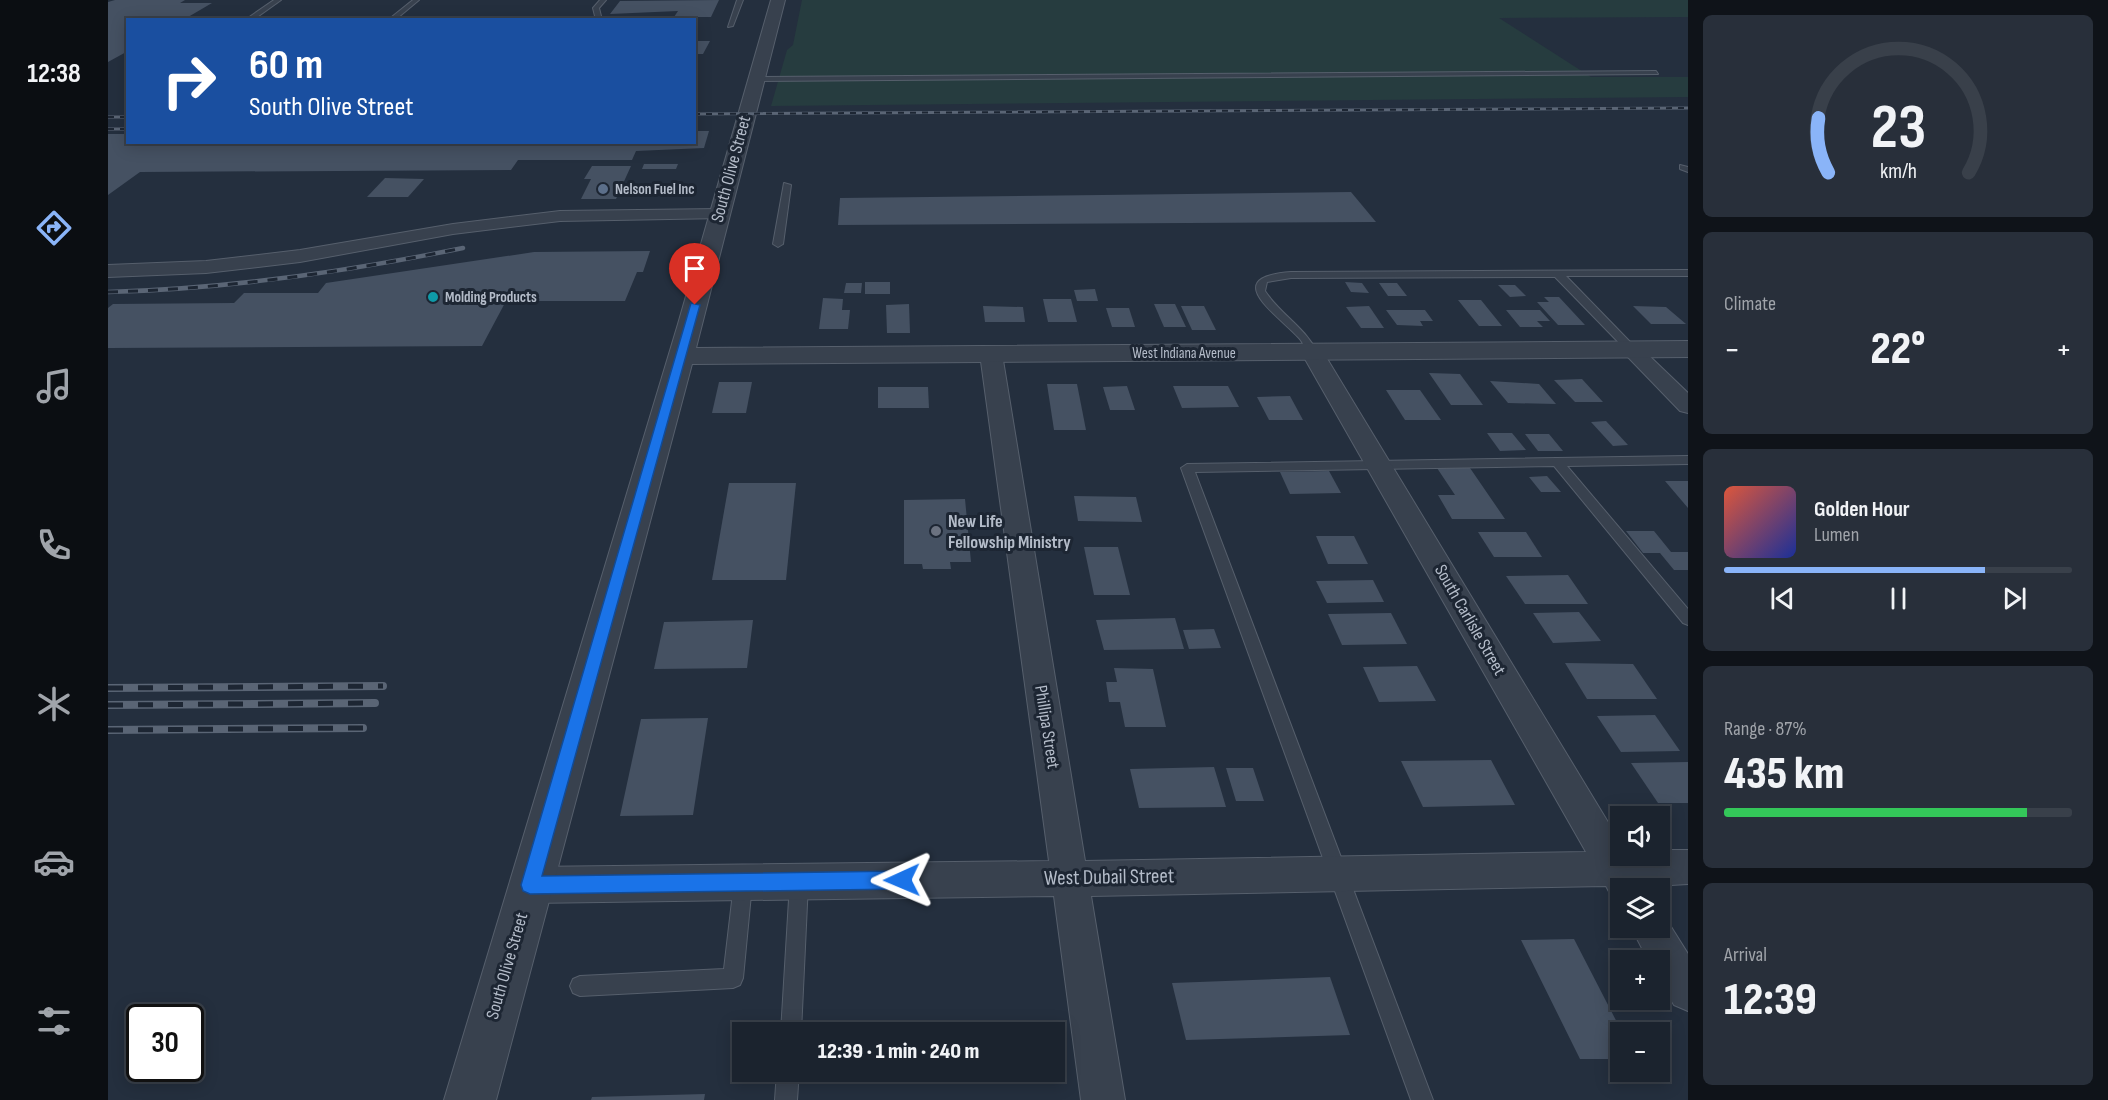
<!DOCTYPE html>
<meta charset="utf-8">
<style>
body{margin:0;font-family:"Sofia Sans Condensed",sans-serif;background:#282f3a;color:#f1f3f6;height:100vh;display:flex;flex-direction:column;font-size:22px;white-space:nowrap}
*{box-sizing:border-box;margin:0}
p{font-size:20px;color:#a0a4aa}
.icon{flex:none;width:33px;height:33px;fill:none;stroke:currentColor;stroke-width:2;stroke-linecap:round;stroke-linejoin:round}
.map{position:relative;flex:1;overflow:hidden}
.details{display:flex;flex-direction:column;gap:15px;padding:15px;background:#0f1319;width:420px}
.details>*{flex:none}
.hud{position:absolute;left:18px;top:18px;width:570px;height:126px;border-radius:0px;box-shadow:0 3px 15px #0003,0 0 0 2px #39404a;background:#1a4fa0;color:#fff;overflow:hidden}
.buttons{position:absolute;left:1502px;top:806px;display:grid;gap:12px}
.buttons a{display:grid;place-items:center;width:60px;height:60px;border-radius:0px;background:#1b232e;box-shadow:0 3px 15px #0003,0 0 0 2px #39404a;font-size:30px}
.speed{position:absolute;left:18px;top:1004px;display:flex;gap:12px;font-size:30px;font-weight:700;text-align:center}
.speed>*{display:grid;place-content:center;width:78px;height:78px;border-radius:50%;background:#1b232e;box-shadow:0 3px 15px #0003,0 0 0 2px #39404a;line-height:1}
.speed .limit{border:3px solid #111;border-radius:9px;background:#fff;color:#111}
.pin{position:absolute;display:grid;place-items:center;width:51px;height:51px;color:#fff;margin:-62px -26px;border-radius:50% 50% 50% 0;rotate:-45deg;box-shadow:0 0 6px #0007}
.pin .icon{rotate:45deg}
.me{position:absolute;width:66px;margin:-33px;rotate:269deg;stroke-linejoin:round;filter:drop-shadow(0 0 4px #0008)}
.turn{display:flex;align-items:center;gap:21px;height:126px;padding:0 24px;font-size:27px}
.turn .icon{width:78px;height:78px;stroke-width:2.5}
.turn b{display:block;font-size:42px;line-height:51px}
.big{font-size:45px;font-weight:800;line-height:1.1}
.details .tile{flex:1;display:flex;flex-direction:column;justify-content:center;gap:9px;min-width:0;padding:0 21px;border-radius:9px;background:#282f3a}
.details .dial{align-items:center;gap:0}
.dial svg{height:156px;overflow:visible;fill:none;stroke:#39404a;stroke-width:7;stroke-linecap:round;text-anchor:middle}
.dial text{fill:#f1f3f6;stroke:none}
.song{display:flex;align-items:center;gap:18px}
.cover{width:72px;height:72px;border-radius:9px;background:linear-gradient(135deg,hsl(10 70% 55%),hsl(230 70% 35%))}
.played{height:6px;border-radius:3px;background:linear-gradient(90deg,#8ab4f8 75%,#39404a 75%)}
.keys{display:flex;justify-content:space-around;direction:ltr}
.heat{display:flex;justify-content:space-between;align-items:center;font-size:33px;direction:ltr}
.charge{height:9px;border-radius:4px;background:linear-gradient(90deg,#34c759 87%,#39404a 0)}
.trip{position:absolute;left:624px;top:1022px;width:333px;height:60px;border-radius:0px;background:#1b232e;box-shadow:0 3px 15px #0003,0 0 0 2px #39404a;font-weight:800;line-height:60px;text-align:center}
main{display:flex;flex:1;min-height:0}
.tabs{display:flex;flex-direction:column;width:108px;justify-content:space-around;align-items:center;background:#0b0e12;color:#a0a4aa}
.tabs .icon{width:42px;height:42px}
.tabs .selected{color:#8ab4f8}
.tabs b{font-size:27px;color:#f1f3f6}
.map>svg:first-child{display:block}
</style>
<main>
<nav class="tabs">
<b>12:38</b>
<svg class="icon selected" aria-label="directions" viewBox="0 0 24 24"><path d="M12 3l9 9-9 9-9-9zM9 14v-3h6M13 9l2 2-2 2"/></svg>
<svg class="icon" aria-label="music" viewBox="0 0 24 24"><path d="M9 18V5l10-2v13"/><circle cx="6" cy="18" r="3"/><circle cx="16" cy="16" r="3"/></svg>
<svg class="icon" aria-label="phone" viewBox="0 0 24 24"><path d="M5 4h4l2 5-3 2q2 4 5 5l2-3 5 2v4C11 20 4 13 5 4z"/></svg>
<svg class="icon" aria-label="climate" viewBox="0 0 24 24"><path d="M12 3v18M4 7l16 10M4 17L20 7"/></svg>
<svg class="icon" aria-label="car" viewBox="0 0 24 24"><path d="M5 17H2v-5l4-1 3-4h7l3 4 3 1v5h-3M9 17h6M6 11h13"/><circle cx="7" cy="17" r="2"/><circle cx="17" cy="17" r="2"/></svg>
<svg class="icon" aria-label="filters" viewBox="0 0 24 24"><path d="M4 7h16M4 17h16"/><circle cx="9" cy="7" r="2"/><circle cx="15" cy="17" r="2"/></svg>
</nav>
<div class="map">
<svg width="1580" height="1100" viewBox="0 0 1580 1100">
<rect width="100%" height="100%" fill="#242f3e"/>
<!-- green -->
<polygon fill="#263c3f" points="694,0 1580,0 1580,17 1391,18 1483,77 1580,77 1580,97 663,106 679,50 685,45"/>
<!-- building -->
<g fill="#455162">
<polygon points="7,0 77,0 72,3 104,3 75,20 20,20 20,51 0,62 0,2"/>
<polygon points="611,0 603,17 566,17 570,11 502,14 512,1"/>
<polygon points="586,41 602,41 595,54 586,54"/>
<polygon points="586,131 601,131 596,148 528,151 524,160 410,160 403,170 32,172 0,195 0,134 20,134 20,142 586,142"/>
<polygon points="536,164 570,164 568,169 534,169"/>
<polygon points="484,166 523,166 508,199 473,199 483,179 476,179"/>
<polygon points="277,178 316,179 300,197 259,197"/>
<polygon points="1243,192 1268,222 730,225 732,198"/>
<polygon points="542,251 535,272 529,272 517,301 398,301 374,346 0,348 0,308 5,304 126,303 136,293 210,293 218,283 426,252"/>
<rect x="757" y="282" width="25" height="12"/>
<polygon points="1237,282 1254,283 1261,293 1243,292"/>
<polygon points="738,283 754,283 753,293 736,293"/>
<polygon points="1271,283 1289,283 1299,296 1280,296"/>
<polygon points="1390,285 1407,285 1418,296 1402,297"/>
<polygon points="987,289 990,301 969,301 966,290"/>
<polygon points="1436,297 1451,297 1477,325 1450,325 1429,302 1441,302"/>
<polygon points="715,298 735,299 734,310 742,310 740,329 711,329"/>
<polygon points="935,299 963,299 969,322 940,322"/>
<polygon points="1350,300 1373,300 1394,326 1371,326"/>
<polygon points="801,304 802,333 779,333 778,305"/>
<polygon points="1046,304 1067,304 1078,327 1056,327"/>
<polygon points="875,306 915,307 917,322 877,322"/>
<polygon points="1073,306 1096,306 1108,330 1084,330"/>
<polygon points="1261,306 1276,328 1253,328 1238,307"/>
<polygon points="1525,306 1558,307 1578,324 1543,324"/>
<polygon points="998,308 1021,308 1027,327 1004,327"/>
<polygon points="1278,310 1317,310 1325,321 1312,321 1315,326 1289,325"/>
<polygon points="1398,310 1432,310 1442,321 1429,321 1435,327 1412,327"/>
<polygon points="1321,373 1352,374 1375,405 1343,405"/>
<polygon points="1474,379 1495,402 1467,402 1446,380"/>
<polygon points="1382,381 1431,384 1448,404 1400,403"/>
<polygon points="611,382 644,382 638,413 604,413"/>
<polygon points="939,384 969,384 978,430 946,430"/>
<polygon points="1019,386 1027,410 1002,410 995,387"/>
<polygon points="1065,386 1120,386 1131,407 1074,408"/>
<polygon points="770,387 820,387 821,408 770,408"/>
<polygon points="1278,390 1312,390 1333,420 1297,420"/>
<polygon points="1182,396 1195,420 1161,420 1149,397"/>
<polygon points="1498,421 1520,445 1505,446 1483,422"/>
<polygon points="1379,433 1404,433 1418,450 1392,451"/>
<polygon points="1417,434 1441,434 1455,451 1430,451"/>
<polygon points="1329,468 1362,468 1397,519 1344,519 1330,495 1347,495"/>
<polygon points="1221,471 1233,493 1182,494 1172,472"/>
<polygon points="1439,476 1453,492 1433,492 1421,477"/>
<polygon points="1557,481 1580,481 1580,508"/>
<polygon points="621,483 688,483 678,580 604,580"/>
<polygon points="966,496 1028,497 1034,522 970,521"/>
<polygon points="857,499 863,562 842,562 843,569 815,569 814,564 796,564 796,500"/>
<polygon points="1518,531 1546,531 1563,552 1580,552 1580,570 1566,570 1552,553 1535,553"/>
<polygon points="1370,532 1418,532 1434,557 1386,557"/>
<polygon points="1208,536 1246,536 1260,564 1220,564"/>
<polygon points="976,547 1010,547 1022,595 986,595"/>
<polygon points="1460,575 1480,604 1417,604 1398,576"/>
<polygon points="1265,580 1276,602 1219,603 1208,581"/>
<polygon points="1471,612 1493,641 1445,643 1425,613"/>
<polygon points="1283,613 1299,644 1234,645 1220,614"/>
<polygon points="1067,618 1076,649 996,650 988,620"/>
<polygon points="645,620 639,668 546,669 556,622"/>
<polygon points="1106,629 1113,648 1081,649 1075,630"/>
<polygon points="1457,663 1525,664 1549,699 1479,699"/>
<polygon points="1309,666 1328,701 1271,702 1255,667"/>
<polygon points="1006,668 1045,669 1058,727 1017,727 1012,702 1001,702 998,682 1009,682"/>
<polygon points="1547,715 1572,751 1513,752 1489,716"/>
<polygon points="600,718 585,815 512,816 533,719"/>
<polygon points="1383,760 1407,805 1315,807 1293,761"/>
<polygon points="1580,762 1580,803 1550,803 1523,763"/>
<polygon points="1106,767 1118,807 1031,808 1022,769"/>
<polygon points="1118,768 1145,768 1156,801 1128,801"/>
<polygon points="1466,939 1514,1032 1512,1032 1512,1059 1472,1059 1413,940"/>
<polygon points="1222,977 1242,1035 1078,1040 1064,983"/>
<polygon points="597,1094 596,1100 483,1100 484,1097"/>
</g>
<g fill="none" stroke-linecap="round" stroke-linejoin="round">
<!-- service casing -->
<g stroke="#565f6c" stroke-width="2">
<g id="service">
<polygon points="166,0 173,0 145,20 137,20"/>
<polygon points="305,0 311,0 287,20 280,20"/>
<polygon points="492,0 498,0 491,8 494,20 488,20 485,8"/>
<polygon points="629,0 635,0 625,26 620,27"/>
<polygon points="1548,71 1550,74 647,81 644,79 647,77"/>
<polygon points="1572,165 1580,167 1580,172 1572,169"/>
<polygon points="676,183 683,185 675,244 670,247 665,244"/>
<path d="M1580,270V276H1458L1528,348V352H1520L1447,277L1183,278L1159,282L1157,291C1172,314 1197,327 1209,352L1204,355L1200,354C1197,349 1195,342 1191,338C1169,314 1111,277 1183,272Z"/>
<polygon points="1580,456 1580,464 1459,466 1580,609 1580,625 1575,623 1446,466 1087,472 1325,1100 1303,1100 1073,468 1079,464"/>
<polygon points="691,874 697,877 700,883 693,1032 673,1032 682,883 685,877"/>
<polygon points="635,875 641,878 644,884 635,978 632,985 625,988 472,996 465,993 462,986 465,979 472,976 616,969 626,884 629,878"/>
<polygon points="669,1071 691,1071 689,1100 667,1100"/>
</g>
</g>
<!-- minor casing -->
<g stroke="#565f6c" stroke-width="2">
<g id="minor">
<polygon points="610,209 616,210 619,214 616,218 452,221 345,234 192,262 98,273 0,277 0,265 98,261 192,250 345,224 452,211"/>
<polygon points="1524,344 1531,346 1580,393 1580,413 1572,411 1517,354 1513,350 1517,346"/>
<polygon points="1204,346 1212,347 1215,352 1512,842 1512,855 1551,855 1551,850 1580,850 1580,884 1512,888 1512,903 1506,901 1498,886 983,896 1017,1100 973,1100 946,896 422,903 409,898 404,885 409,872 422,867 941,861 872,354 875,349 883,348 891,349 894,354 977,861 1478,852 1193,352 1196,347"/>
<polygon points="1551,912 1555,914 1580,954 1580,1011 1566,1005 1551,979 1551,960 1540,960 1523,927 1551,927"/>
</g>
</g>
<!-- tertiary casing -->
<g stroke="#565f6c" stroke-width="2">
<polygon id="tertiary" points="663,0 677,0 588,348 1580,341 1580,357 584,364 388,1100 336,1100 570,324"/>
</g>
<!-- service -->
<use href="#service" fill="#38414e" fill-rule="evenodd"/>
<!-- minor -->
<use href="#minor" fill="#38414e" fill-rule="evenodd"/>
<!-- tertiary -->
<use href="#tertiary" fill="#38414e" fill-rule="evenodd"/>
<!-- rail-far2 casing -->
<g stroke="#5a6575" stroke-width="3">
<g id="rail-far2">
<polyline points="586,114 1580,108"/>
<polyline points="0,117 20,117"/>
<polyline points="0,129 20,129"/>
</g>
</g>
<!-- rail-far1 casing -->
<g stroke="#5a6575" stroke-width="4.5">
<path id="rail-far1" d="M0,292C120,289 237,272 355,248"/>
</g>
<!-- rail casing -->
<g stroke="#5a6575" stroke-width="8">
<g id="rail">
<polyline points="0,688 275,686"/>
<polyline points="0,705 267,703"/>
<polyline points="0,730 255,728"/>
</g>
</g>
<!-- rail-far2 -->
<use href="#rail-far2" stroke="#1d2633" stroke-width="2" stroke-dasharray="6" stroke-linecap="butt"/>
<!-- rail-far1 -->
<use href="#rail-far1" stroke="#1d2633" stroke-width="3" stroke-dasharray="10" stroke-linecap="butt"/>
<!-- rail -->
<use href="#rail" stroke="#1d2633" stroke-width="5" stroke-dasharray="15" stroke-linecap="butt"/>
</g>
<!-- route -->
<polygon fill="#1a73e8" stroke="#114b97" stroke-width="1.5" points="583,303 592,305 434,876 794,871 801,873 804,880 801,886 794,889 422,894 415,891 413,885"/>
<!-- markers -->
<circle fill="#5c6f8a" stroke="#1d2633" stroke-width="2" cx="495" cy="189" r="6"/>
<circle fill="#0f9aa8" stroke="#1d2633" stroke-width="2" cx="325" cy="297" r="6"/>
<circle fill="#6b7280" stroke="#1d2633" stroke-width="2" cx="828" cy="531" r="6"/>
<g text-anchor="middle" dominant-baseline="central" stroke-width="6" stroke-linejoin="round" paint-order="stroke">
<!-- far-poi labels -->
<g font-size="15" font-weight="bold" fill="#b4bcc9" stroke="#1d2633" text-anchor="start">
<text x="507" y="189">Nelson Fuel Inc</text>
<text x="337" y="297">Molding Products</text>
</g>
<!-- far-street labels -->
<g font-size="15" fill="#b4bcc9" stroke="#1d2633">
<text x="1076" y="353">West Indiana Avenue</text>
</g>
<!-- street labels -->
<g font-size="18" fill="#b4bcc9" stroke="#1d2633">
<text transform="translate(623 169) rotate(-75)">South Olive Street</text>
<text transform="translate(1362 620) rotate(60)">South Carlisle Street</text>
<text transform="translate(939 727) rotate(81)">Phillipa Street</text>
<text transform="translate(399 966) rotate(-74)">South Olive Street</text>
</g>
<!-- poi labels -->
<g font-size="18" font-weight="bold" fill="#b4bcc9" stroke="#1d2633" text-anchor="start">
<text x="840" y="521">New Life<tspan x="840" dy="21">Fellowship Ministry</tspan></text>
</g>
<!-- near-street labels -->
<g font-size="21" fill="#b4bcc9" stroke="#1d2633">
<text transform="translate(1001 877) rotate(-1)">West Dubail Street</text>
</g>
</g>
</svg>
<div class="buttons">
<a><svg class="icon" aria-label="sound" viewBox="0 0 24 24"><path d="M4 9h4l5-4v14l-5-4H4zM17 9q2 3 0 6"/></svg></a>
<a><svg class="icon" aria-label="layers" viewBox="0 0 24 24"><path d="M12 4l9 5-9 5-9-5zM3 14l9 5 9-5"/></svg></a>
<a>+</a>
<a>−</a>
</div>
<div class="speed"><div class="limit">30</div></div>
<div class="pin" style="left:587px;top:305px;background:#d93025"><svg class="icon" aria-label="arrive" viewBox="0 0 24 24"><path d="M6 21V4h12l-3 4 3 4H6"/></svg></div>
<svg class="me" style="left:794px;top:880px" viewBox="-20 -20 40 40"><path d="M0-17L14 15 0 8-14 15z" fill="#1a73e8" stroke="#fff" stroke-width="4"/></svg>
<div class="trip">12:39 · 1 min · 240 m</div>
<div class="hud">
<div class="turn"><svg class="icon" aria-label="right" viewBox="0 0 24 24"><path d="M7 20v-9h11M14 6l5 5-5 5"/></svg><div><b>60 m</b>South Olive Street</div></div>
</div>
</div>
<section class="details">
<div class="tile dial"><svg viewBox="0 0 100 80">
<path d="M14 69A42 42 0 1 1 86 69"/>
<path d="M14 69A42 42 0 0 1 9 41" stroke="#8ab4f8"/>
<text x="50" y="56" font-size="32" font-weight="700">23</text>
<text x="50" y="72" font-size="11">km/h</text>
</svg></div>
<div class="tile"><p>Climate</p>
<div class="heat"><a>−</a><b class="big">22°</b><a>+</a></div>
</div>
<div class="tile">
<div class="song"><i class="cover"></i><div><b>Golden Hour</b><p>Lumen</p></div></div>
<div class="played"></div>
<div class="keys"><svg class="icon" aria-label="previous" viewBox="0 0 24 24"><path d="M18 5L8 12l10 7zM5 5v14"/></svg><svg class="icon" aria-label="pause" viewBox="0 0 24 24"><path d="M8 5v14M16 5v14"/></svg><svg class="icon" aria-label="next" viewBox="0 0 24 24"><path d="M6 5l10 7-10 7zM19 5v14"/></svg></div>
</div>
<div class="tile"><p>Range · 87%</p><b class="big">435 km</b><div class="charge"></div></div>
<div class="tile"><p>Arrival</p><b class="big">12:39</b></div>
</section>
</main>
